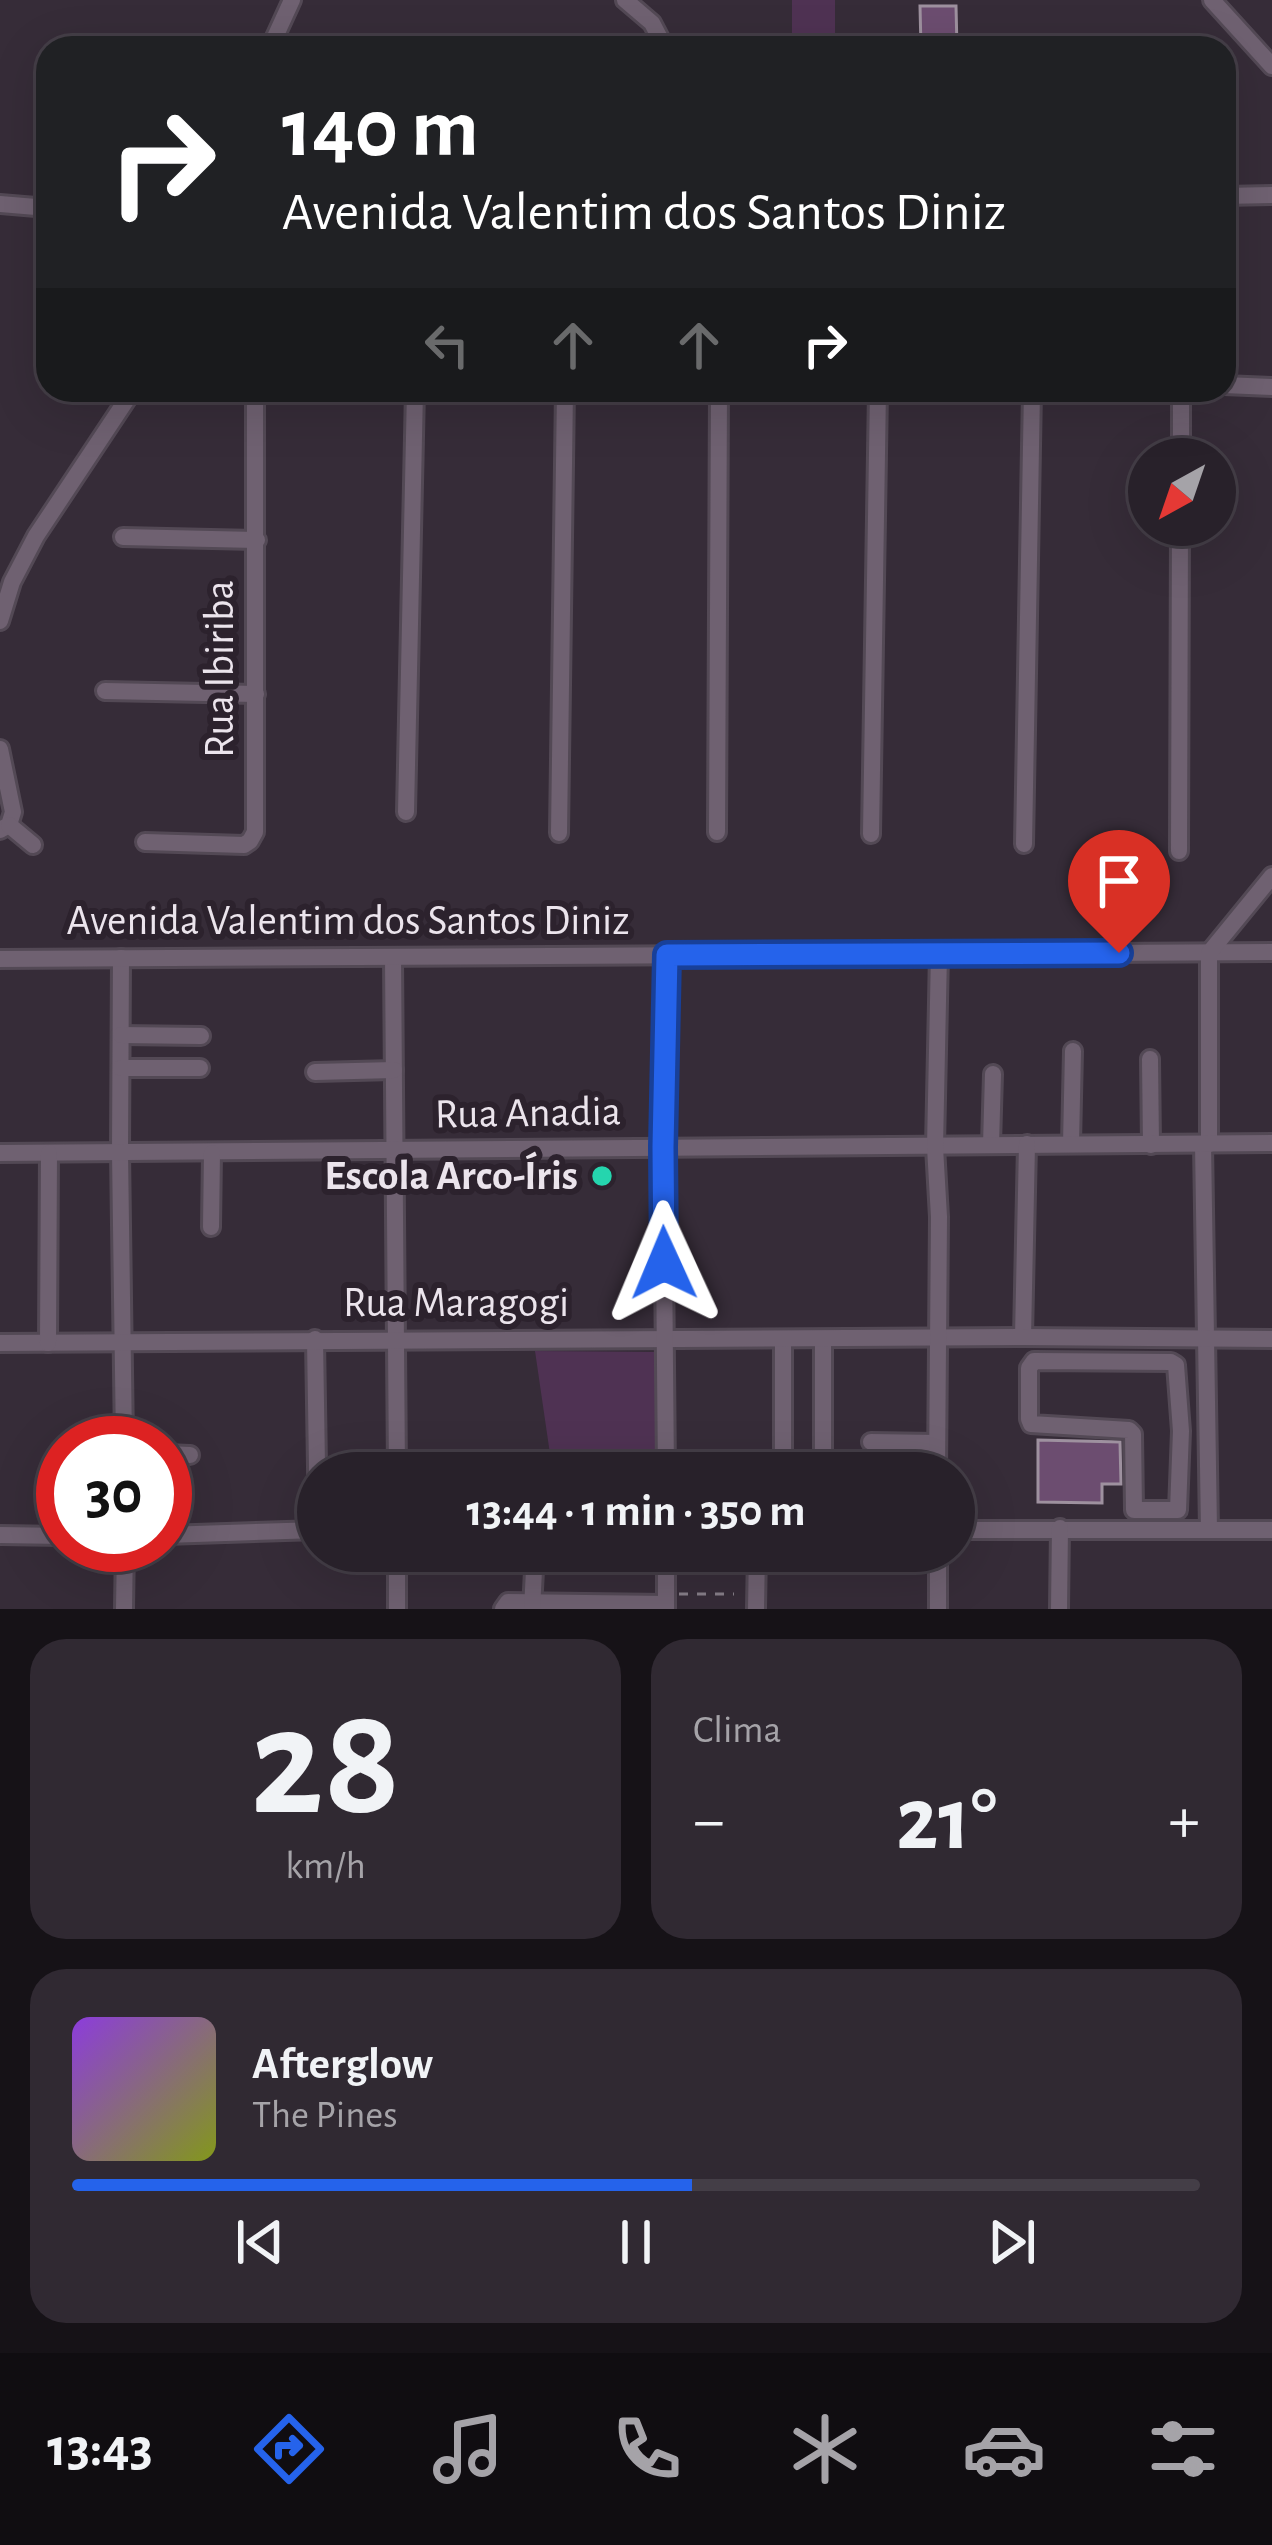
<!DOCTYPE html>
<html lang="pt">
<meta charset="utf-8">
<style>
body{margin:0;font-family:"Alegreya Sans",sans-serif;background:#302932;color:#f1f3f6;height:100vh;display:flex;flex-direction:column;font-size:45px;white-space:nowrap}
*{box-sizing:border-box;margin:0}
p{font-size:39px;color:#a5a3a8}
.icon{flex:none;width:66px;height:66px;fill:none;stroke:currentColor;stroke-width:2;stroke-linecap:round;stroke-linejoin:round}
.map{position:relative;height:1609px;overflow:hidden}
.sheet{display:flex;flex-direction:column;gap:30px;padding:30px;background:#161217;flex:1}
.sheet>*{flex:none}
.top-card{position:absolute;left:36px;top:36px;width:1200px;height:366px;border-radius:36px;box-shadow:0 12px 48px #0002,0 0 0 3px #443e47;background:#202124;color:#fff;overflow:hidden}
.needle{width:78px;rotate:220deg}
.fabs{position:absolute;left:1128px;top:438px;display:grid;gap:24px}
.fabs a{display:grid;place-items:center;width:108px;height:108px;border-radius:50%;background:#28212a;box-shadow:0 12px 48px #0002,0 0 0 3px #443e47;font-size:60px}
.speed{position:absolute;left:36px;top:1416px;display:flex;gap:24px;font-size:60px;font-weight:700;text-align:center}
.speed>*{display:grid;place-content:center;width:156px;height:156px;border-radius:50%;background:#28212a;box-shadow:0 12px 48px #0002,0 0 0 3px #443e47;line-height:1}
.speed .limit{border:18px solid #d22;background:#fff;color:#111}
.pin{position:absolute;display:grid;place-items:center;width:102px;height:102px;color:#fff;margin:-123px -51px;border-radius:50% 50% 50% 0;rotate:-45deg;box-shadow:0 0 12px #0007}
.pin .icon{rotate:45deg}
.me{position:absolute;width:132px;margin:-66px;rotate:359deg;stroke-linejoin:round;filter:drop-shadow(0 0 9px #0008)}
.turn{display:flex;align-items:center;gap:42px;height:252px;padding:0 48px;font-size:54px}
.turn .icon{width:156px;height:156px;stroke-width:2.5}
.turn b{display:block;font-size:84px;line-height:102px}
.lanes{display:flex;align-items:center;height:114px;padding:0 48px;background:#0003;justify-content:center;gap:60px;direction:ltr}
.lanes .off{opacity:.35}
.big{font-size:90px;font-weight:600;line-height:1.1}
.sheet .widget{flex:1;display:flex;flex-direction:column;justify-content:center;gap:18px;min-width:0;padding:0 42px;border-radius:36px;background:#302932}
.sheet .dial{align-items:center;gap:0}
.dial b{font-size:156px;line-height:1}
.song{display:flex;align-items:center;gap:36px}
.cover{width:144px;height:144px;border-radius:18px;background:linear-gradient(135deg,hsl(270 70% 55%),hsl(70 70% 35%))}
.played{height:12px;border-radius:6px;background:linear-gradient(90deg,#2563eb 55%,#443e47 55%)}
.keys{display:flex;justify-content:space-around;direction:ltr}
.heat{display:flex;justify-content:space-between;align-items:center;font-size:66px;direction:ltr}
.sheet .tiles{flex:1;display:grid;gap:30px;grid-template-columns:1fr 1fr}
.widget:last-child{grid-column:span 2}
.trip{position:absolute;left:297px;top:1452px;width:678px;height:120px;border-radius:60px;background:#28212a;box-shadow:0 12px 48px #0002,0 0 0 3px #443e47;font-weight:600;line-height:120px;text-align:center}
.tabs{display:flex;height:192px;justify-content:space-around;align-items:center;background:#100d11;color:#a5a3a8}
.tabs .icon{width:84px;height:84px}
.tabs .selected{color:#2563eb}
.tabs b{font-size:54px;color:#f1f3f6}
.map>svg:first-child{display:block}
</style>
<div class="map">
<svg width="1272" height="1609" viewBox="0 0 1272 1609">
<rect width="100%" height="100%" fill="#362c38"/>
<!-- built -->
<polygon fill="#413142" points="573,1461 573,1473 422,1473 422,1462"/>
<!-- green -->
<g fill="#4f3253">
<rect x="792" y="0" width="43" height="48"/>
<polygon points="535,1351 656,1352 655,1473 577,1473 577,1458 550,1454"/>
</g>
<!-- building -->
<g fill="#6c4d70" stroke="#9e919f" stroke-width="3">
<polygon points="920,6 956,6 957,48 921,48"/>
<polygon points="1038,1440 1120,1442 1121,1484 1102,1484 1102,1503 1038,1502"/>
</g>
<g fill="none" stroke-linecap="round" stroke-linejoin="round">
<!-- minor casing -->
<g stroke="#534955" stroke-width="22">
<g id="minor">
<polyline points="625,0 652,23 665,48"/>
<polyline points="1212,0 1272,66"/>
<polyline points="270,48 292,0"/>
<polyline points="1224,196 1272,195"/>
<polyline points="0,204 48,208"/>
<polyline points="1224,385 1272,387"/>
<polyline points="1181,459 1181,390"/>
<polyline points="123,537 257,540"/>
<polyline points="0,621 12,582 36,536 133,390"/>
<polyline points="105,691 256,694"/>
<polyline points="0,749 13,812 9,825 0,830"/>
<polyline points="406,812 415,390"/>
<polyline points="9,825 33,845"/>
<polyline points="717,832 719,390"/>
<polyline points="559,833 565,390"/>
<polyline points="871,834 878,390"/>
<polyline points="145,842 244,845 250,841 255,832 255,390"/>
<polyline points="1024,844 1032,390"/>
<polyline points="1179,851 1180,525"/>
<polyline points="121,958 120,1152 124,1443"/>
<polyline points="393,958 397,1473"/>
<polyline points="0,959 1272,952"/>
<polyline points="121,1035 201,1036"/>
<polyline points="1150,1059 1151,1145"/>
<polyline points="121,1068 200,1068"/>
<polyline points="315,1072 394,1070"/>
<polyline points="1071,1144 1073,1051"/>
<polyline points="1203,1144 1209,1530"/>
<polyline points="1209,1144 1209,953 1272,876"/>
<polyline points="991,1145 993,1074"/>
<polyline points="0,1153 1272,1143"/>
<polyline points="211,1227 212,1153"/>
<polyline points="1023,1337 1027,1144"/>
<polyline points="315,1339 318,1530"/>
<polyline points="783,1339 783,1473"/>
<polyline points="823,1339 823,1473"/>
<polyline points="0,1343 1023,1337 1272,1339"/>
<polyline points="48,1343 49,1153"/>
<polygon points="1034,1361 1171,1362 1176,1365 1181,1431 1178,1510 1134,1510 1133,1434 1129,1430 1031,1424 1029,1419 1029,1368"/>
<polyline points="871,1442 936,1443"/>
<polyline points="165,1454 190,1455"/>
<polyline points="666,1473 663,1147 667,955"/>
<polyline points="937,1473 939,1217 935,1147 939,953"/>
<polyline points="954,1530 1272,1530"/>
<polyline points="0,1535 63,1536"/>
<polyline points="165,1535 318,1530"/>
<polyline points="397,1551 397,1609"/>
<polyline points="938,1551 938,1609"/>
<polyline points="124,1609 125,1545"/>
<polyline points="503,1609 508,1602 665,1604"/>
<polyline points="532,1609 535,1551"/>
<polyline points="666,1609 666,1551"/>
<polyline points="756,1609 757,1551"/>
<polyline points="1059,1609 1060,1528"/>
</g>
</g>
<!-- path -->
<polyline stroke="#867e88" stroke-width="3" stroke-dasharray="9 9" stroke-linecap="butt" points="679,1594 734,1594"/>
<!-- minor -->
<use href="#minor" stroke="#6f6171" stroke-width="16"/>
</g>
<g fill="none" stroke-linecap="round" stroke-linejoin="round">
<!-- route casing -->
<g stroke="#184099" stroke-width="30">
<polyline id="route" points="664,1263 663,1147 667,955 1119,953"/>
</g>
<!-- route -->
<use href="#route" stroke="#2563eb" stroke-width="21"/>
</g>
<!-- markers -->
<circle fill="#25d5ae" stroke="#2c222d" stroke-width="4.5" cx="602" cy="1176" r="12"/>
<g text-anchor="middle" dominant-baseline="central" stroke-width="12" stroke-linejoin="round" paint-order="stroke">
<!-- street labels -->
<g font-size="42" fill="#ebe4ec" stroke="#2c222d">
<text transform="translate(220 669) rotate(-90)">Rua Ibiriba</text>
<text x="348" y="921">Avenida Valentim dos Santos Diniz</text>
<text transform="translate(528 1113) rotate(-1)">Rua Anadia</text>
<text x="456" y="1303">Rua Maragogi</text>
</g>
<!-- poi labels -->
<g font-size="42" font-weight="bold" fill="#ebe4ec" stroke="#2c222d" text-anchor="end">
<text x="578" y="1176">Escola Arco-Íris</text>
</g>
</g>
</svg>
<div class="fabs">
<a><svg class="needle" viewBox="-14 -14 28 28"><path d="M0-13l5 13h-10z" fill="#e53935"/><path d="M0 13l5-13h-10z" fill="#a5a3a8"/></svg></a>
</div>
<div class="speed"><div class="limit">30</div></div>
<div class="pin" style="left:1119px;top:953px;background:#d93025"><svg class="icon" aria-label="arrive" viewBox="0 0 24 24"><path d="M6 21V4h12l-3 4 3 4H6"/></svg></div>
<svg class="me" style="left:664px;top:1263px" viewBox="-20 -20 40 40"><path d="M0-17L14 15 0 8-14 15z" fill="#2563eb" stroke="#fff" stroke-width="4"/></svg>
<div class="trip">13:44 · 1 min · 350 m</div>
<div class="top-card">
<div class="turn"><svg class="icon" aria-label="right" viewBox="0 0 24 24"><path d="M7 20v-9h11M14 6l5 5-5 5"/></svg><div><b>140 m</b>Avenida Valentim dos Santos Diniz</div></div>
<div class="lanes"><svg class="icon off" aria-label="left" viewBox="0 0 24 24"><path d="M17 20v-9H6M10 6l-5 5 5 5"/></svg><svg class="icon off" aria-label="ahead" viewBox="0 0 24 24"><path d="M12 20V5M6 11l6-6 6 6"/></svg><svg class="icon off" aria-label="ahead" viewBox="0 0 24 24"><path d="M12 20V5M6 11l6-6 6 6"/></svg><svg class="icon" aria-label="right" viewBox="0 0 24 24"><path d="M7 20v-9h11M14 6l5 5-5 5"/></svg></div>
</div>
</div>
<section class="sheet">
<div class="tiles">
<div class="widget dial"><b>28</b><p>km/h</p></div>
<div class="widget"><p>Clima</p>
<div class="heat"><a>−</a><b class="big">21°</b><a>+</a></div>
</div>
<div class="widget">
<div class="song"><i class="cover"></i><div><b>Afterglow</b><p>The Pines</p></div></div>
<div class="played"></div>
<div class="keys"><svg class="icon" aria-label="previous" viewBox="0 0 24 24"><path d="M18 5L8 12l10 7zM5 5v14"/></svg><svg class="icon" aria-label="pause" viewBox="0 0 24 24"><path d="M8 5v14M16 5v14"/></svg><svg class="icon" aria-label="next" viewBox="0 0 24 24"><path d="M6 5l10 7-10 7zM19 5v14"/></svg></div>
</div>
</div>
</section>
<nav class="tabs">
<b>13:43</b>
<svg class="icon selected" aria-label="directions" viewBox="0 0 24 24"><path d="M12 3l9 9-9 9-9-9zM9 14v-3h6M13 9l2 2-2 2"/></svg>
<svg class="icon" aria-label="music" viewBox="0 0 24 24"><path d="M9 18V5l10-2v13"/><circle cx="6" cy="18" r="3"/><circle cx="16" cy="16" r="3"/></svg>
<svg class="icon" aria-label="phone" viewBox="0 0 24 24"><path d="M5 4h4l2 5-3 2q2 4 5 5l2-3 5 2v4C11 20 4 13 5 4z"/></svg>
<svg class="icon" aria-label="climate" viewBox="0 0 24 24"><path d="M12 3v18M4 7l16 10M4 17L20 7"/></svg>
<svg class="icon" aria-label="car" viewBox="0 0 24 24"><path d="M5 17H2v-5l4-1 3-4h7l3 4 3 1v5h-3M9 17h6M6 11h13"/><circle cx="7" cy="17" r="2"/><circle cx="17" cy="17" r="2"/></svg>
<svg class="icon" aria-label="filters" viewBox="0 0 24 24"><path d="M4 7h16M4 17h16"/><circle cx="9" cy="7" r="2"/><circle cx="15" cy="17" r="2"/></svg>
</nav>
